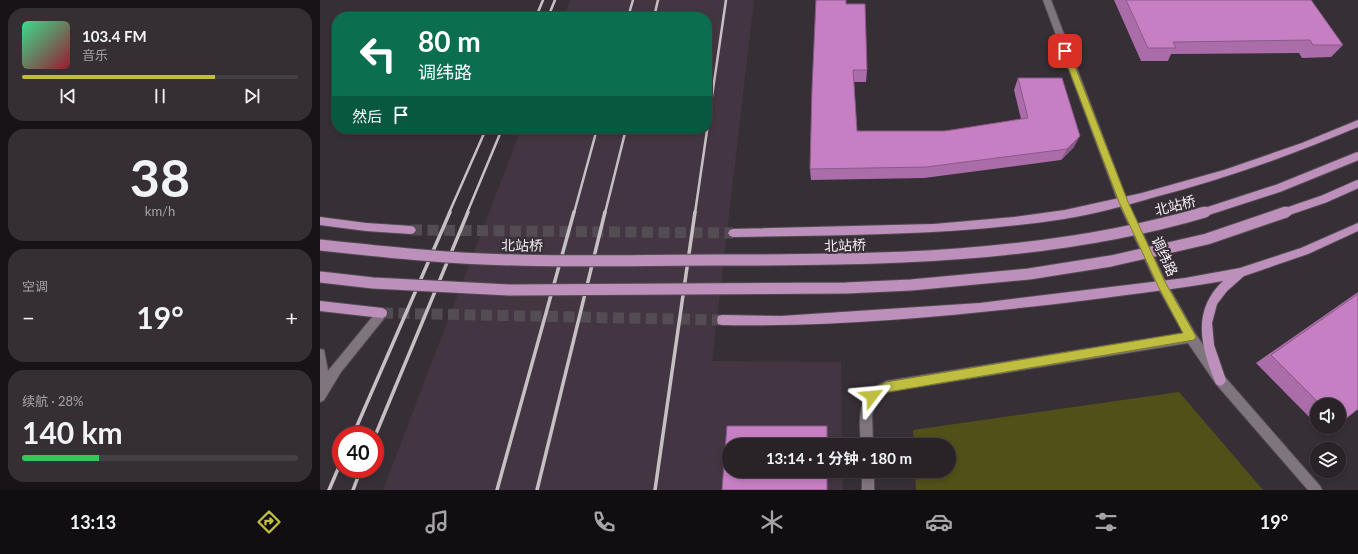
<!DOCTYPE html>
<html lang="zh">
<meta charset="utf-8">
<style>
body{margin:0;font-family:Lato,"Noto Sans SC",sans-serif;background:#352f34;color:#f1f3f6;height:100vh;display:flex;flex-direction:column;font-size:15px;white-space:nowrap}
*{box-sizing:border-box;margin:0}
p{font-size:13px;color:#a5a4a8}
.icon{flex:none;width:22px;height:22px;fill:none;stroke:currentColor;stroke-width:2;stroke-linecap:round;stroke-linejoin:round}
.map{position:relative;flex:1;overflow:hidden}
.details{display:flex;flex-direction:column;gap:8px;padding:8px;background:#171316;width:320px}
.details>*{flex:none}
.top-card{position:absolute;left:12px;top:12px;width:380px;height:122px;border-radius:16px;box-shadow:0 2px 6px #0003,0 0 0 1px #454045;background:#0b6e4f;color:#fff;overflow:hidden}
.buttons{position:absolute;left:990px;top:398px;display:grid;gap:8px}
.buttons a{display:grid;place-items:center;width:36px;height:36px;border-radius:50%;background:#292328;box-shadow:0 2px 6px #0003,0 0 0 1px #454045;font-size:20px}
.speed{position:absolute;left:12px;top:426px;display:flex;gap:8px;font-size:20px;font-weight:700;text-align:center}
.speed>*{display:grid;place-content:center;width:52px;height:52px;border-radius:50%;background:#292328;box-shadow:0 2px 6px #0003,0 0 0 1px #454045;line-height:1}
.speed .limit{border:6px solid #d22;background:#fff;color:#111}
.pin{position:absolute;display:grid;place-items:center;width:34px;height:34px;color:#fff;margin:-17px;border-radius:8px;box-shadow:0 2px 6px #0006}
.me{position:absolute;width:44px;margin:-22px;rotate:61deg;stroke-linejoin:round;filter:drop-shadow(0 0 3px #0008)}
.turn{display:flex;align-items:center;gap:14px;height:84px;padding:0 20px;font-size:18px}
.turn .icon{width:52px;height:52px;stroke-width:2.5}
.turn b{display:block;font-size:28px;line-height:34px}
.then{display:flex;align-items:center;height:38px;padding:0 20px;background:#0003;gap:8px;font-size:15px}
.big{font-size:30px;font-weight:700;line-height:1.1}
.details .widget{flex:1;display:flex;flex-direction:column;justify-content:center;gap:6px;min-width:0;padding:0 14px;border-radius:16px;background:#352f34}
.details .dial{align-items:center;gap:0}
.dial b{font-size:52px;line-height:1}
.song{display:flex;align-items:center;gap:12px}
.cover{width:48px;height:48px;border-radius:6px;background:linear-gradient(135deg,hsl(150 70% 55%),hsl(350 70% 35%))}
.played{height:4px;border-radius:2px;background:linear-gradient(90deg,#c0be41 70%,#454045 70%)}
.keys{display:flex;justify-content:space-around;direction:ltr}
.heat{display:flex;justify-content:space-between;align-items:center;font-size:22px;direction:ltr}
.charge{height:6px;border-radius:3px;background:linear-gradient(90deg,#34c759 28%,#454045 0)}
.trip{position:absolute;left:402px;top:438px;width:234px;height:40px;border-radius:20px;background:#292328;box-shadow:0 2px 6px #0003,0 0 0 1px #454045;font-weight:700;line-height:40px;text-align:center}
.dock{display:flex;height:64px;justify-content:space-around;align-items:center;background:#100e10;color:#a5a4a8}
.dock .icon{width:28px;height:28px}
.dock .active{color:#c0be41}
.dock b{font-size:18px;color:#f1f3f6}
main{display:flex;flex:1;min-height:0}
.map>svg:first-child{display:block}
</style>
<main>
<section class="details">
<div class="widget">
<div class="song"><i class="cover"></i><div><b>103.4 FM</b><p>音乐</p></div></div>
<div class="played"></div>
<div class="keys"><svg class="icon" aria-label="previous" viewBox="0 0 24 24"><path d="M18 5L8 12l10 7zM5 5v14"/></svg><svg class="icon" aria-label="pause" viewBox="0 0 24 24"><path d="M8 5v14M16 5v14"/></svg><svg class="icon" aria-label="next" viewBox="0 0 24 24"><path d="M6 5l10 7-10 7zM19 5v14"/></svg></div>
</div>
<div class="widget dial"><b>38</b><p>km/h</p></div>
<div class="widget"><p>空调</p>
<div class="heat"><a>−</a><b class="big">19°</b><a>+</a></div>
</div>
<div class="widget"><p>续航 · 28%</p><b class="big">140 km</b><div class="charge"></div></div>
</section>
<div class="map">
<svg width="1038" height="490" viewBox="0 0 1038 490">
<rect width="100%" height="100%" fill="#372f36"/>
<!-- built -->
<polygon fill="#433642" points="250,0 434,0 392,361 521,362 522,445 409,445 409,471 522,471 523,490 63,490 201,129 387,129 387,17 244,17"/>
<!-- green -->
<polygon fill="#515019" points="859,392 943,490 596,490 595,471 629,471 629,445 594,445 593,430"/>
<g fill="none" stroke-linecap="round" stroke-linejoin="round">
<!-- major-tunnel -->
<g stroke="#544c53" stroke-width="11" stroke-dasharray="11 5.5" stroke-linecap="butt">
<polyline points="91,230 413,233"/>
<polyline points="62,313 402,320"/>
</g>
<!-- minor casing -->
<g stroke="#524b52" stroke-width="2">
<g id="minor">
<path d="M723,0H731L808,202L846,282L875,333L904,376L1000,486L1002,490H988L896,384L868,343L568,392L557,400L552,415L553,445H541C540,429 537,407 548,393C551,388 561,384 566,381L863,333L838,288L798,202Z"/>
<polygon points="62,308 66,310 67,313 66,316 21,372 4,400 0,402 0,349 4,350 8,371 58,310"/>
<rect x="542" y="471" width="12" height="19"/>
</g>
</g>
<!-- major casing -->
<g stroke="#524b52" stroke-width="2">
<g id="major">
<path d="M1038,120V127C972,155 904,179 835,197C805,206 774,214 744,219C634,236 524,235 413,237L410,236L408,233L410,230L413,229L614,224L694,217L745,210L822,193L904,170L982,143Z"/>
<polygon points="0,217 46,223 91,226 94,227 96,230 94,233 91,234 46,231 0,225"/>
<path d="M1038,223V231L988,254L924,276L907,291L897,304L892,323L894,345L906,380L904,384L900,386L896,384C881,348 871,311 903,281C851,290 797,296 744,303C631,316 516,327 402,325L398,324L397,320L398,316L402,315L461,316L660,303L865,278L920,268L981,248Z"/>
<polygon points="0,301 62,308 66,310 67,313 66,316 62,318 0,311"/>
</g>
</g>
<!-- minor -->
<use href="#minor" fill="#7f757e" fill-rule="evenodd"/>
<!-- major -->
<use href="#major" fill="#bd8fbb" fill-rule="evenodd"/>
<!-- rail-far1 -->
<g stroke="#c6c0c5" stroke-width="2.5">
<polyline points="216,17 223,0"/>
<polyline points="228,17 235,0"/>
<polyline points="308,17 313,0"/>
<polyline points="334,17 338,0"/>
<polyline points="129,213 166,129"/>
<polyline points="147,213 182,129"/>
<polyline points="254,213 277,129"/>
<polyline points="285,213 306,129"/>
<polyline points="375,213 406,0"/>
</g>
<!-- rail -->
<g stroke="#c6c0c5" stroke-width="3.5">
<polyline points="33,435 130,212"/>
<polyline points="55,436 148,212"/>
<polyline points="9,490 21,462"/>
<polyline points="33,490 41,469"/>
<polyline points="177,490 254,212"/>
<polyline points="217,490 285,212"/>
<polyline points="335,490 375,212"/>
</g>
<!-- major-bridge-far1 casing -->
<g stroke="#524b52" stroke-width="10" stroke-linecap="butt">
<g id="major-bridge-far1">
<polyline points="882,213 959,188 1038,156"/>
<polyline points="963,213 1004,199 1038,184"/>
</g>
</g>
<!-- major-bridge casing -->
<g stroke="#524b52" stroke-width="13" stroke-linecap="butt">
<g id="major-bridge">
<path d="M0,245C65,252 131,259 196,260C262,262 327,260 393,260C557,260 726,259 885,212"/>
<polyline points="0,277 53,283 189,290 526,288 591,285 709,274 791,261 887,239 966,212"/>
</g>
</g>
<!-- major-bridge-far1 -->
<use href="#major-bridge-far1" stroke="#bd8fbb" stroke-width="8"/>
<!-- major-bridge -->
<use href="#major-bridge" stroke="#bd8fbb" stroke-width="11"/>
</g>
<!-- wall -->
<g fill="#ab6da9">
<polygon points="794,0 991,0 1023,45 1011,57 982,58 979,53 851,54 848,61 821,61"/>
<polygon points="526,4 547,70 546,82 534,82 537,131 625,131 701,119 694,90 698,78 754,147 741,160 604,178 491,180 490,169"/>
<polygon points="1038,292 1038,409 1019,424 1019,405 997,405 997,425 936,363"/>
<polygon points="999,427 1010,427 1001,430"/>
</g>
<!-- shaded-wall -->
<polygon fill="#8b5989" points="760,136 754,147 741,160 747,149"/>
<!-- building -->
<g fill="#c77fc4" stroke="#8b5989">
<polygon points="496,0 526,0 526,4 545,4 547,70 533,70 537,131 625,131 708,118 698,78 742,78 760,136 747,149 606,167 490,169 492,89"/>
<polygon points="806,0 991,0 1023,45 993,45 990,40 853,42 856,48 828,48"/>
<polygon points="1038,294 1038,409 1019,424 1019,405 1001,405 951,355"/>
<polygon points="407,426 507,426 507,445 409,445 409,471 507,471 507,490 402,490"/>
</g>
<!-- route -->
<polygon fill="#c0be41" stroke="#7d7c2a" points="743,49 748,49 749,51 808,202 845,282 874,333 876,337 874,340 568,392 552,401 549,400 547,396 549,392 566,382 863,333 839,288 799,202 742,51"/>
<g text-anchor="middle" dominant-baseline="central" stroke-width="4" stroke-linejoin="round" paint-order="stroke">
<!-- street labels -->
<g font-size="14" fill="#f5f0f5" stroke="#372f36">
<text transform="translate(855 205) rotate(-14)">北站桥</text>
<text transform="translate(202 245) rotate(1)">北站桥</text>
<text transform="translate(525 245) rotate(-2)">北站桥</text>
<text transform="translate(845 256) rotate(65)">调纬路</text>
</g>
</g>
</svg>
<div class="buttons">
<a><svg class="icon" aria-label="sound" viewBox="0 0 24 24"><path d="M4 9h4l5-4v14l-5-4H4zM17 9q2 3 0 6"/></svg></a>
<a><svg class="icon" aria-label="layers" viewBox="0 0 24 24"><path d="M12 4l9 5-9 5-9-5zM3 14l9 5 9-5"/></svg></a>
</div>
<div class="speed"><div class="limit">40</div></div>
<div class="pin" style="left:745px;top:51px;background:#d93025"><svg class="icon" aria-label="arrive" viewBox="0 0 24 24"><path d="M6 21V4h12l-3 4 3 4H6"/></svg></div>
<svg class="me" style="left:552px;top:396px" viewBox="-20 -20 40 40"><path d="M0-17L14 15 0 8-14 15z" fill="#c0be41" stroke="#fff" stroke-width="4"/></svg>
<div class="trip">13:14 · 1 分钟 · 180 m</div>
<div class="top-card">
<div class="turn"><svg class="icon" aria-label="left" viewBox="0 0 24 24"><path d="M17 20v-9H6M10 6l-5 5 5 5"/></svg><div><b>80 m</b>调纬路</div></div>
<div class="then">然后<svg class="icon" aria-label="arrive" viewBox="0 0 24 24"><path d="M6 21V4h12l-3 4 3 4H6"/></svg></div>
</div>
</div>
</main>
<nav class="dock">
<b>13:13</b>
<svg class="icon active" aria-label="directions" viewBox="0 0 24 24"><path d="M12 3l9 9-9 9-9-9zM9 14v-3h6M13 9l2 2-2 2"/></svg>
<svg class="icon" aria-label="music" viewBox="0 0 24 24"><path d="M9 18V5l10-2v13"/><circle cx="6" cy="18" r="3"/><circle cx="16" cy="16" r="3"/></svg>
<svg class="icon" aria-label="phone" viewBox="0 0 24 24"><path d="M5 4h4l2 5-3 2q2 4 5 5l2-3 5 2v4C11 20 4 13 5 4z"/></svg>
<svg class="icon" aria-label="climate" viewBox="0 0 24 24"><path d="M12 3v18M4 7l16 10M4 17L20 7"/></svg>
<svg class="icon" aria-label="car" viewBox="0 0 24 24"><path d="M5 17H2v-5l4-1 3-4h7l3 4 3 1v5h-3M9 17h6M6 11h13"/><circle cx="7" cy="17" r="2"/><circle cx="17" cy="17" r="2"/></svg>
<svg class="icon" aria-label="filters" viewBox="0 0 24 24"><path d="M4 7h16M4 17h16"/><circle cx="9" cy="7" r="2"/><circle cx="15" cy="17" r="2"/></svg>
<b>19°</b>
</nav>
